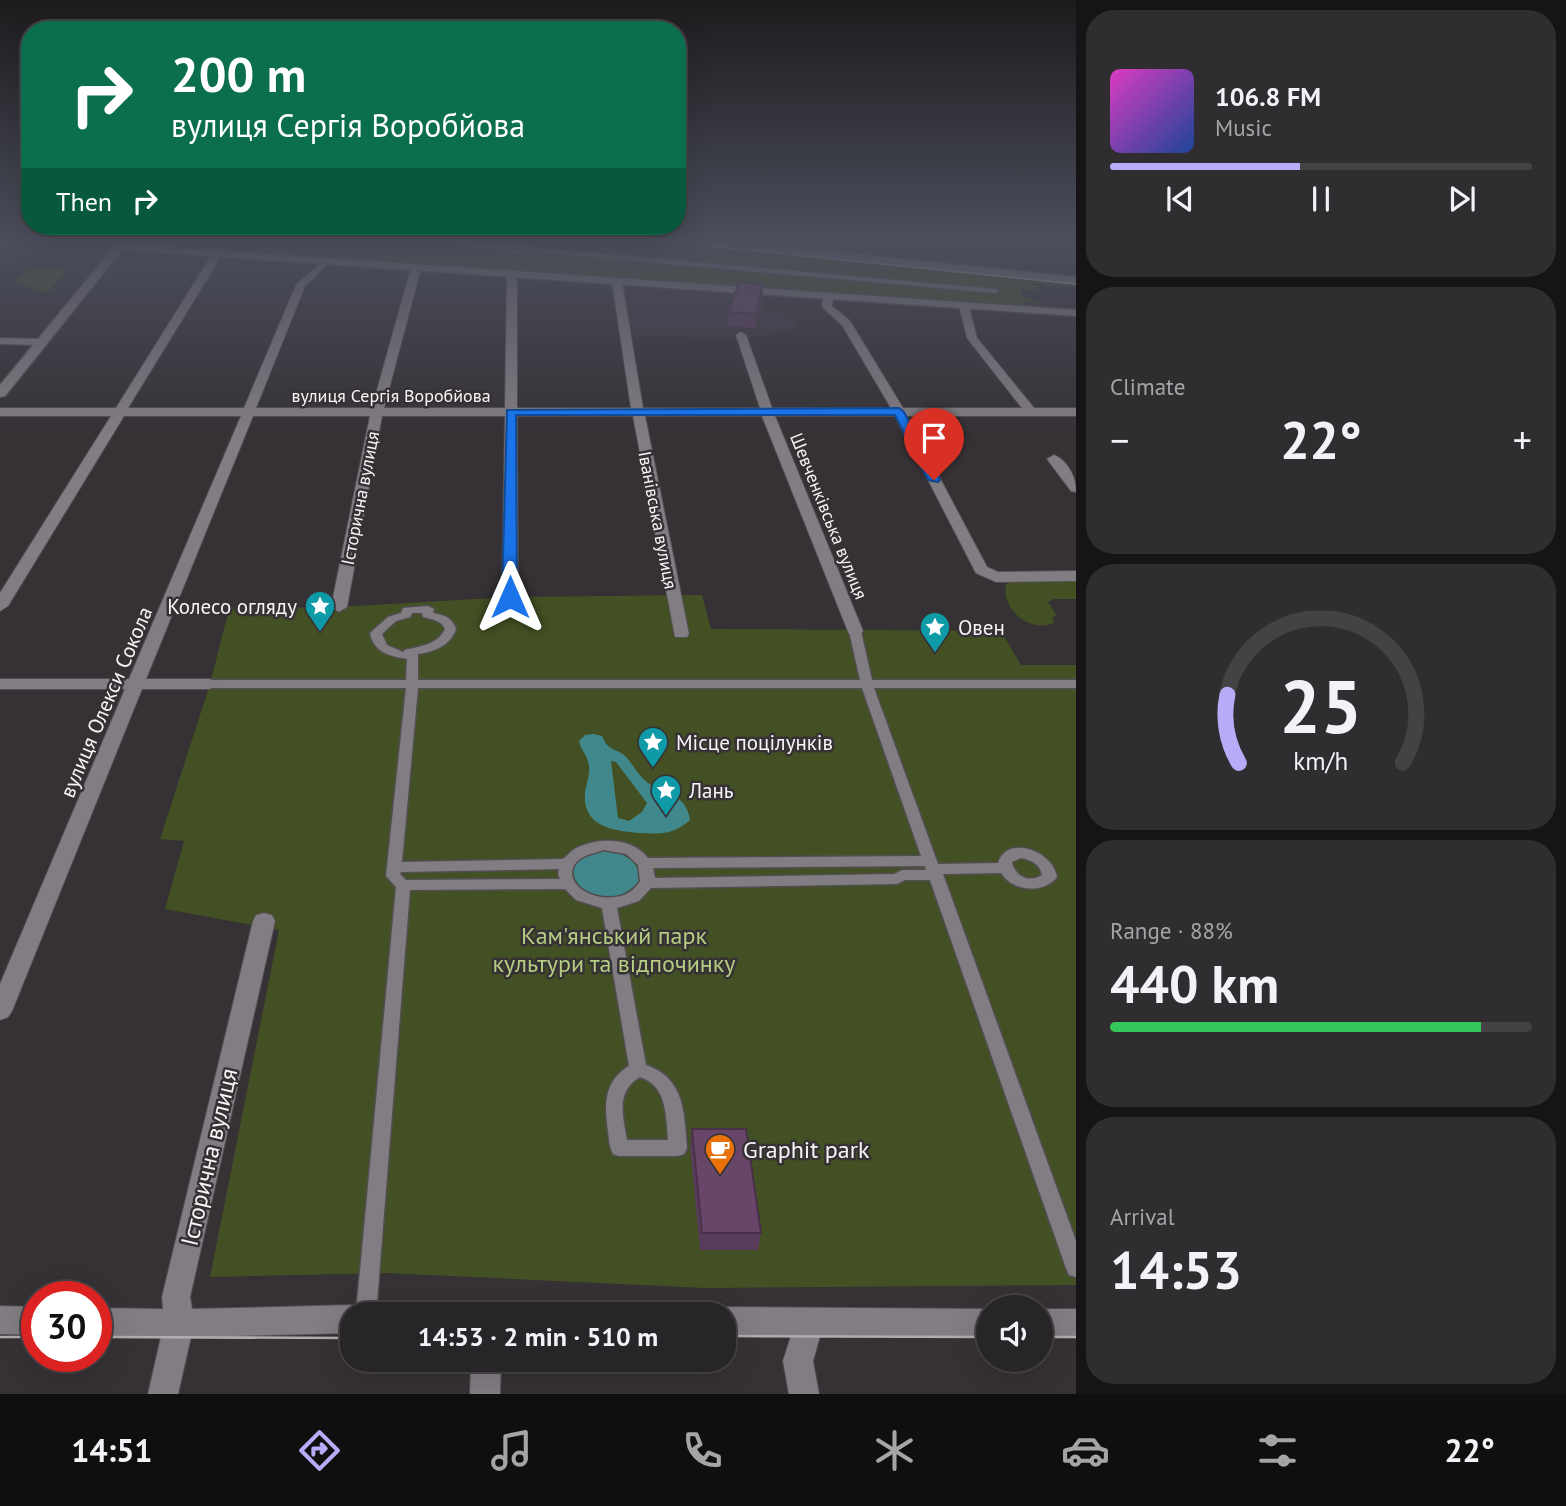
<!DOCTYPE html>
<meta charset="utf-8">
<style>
body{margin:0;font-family:"PT Sans",sans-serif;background:#302d30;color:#f1f3f6;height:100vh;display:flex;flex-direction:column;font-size:26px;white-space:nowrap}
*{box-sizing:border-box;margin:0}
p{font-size:23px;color:#a5a5a8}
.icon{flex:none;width:38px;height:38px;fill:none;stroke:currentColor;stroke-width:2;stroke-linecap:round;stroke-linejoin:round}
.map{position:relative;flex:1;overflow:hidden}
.drawer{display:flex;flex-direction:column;gap:10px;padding:10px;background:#161416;width:490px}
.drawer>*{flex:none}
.hud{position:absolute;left:21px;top:21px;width:665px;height:214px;border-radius:28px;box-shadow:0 7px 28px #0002,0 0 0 2px #444245;background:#0b6e4f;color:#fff;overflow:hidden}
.tools{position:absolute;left:976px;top:1295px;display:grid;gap:14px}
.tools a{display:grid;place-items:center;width:77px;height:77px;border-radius:50%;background:#282528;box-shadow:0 7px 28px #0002,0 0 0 2px #444245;font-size:35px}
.speed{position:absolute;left:21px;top:1281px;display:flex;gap:14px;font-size:35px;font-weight:700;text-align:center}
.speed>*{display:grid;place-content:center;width:91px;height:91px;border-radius:50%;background:#282528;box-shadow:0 7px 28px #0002,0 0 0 2px #444245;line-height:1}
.speed .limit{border:10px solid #d22;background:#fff;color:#111}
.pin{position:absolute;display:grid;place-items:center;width:60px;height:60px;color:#fff;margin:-72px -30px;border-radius:50% 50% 50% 0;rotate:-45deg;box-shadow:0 0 7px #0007}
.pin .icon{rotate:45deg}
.me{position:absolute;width:77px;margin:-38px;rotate:0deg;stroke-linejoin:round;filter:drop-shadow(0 0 5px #0008)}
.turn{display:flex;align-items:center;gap:24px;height:147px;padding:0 35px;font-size:32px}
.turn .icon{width:91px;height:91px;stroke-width:2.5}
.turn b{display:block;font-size:49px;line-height:60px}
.then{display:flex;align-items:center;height:66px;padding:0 35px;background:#0003;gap:14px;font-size:26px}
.big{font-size:52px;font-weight:700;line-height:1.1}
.drawer .widget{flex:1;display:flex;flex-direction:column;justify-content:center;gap:10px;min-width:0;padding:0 24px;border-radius:28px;background:#302d30}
.drawer .dial{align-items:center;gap:0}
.dial svg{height:182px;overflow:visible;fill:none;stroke:#444245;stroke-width:7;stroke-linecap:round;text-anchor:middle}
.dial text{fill:#f1f3f6;stroke:none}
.song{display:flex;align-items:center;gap:21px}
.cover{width:84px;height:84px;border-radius:10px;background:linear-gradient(135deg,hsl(310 70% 55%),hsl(220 70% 35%))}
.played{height:7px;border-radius:4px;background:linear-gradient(90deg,#b6acf8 45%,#444245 45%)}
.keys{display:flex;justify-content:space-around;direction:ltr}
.heat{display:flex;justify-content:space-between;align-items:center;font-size:38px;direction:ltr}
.charge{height:10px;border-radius:5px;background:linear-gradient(90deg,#34c759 88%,#444245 0)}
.trip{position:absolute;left:340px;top:1302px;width:396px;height:70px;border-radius:28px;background:#282528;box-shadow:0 7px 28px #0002,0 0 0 2px #444245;font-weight:700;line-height:70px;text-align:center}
.tab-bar{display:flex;height:112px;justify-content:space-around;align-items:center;background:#100f10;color:#a5a5a8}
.tab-bar .icon{width:49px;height:49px}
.tab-bar .on{color:#b6acf8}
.tab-bar b{font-size:32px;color:#f1f3f6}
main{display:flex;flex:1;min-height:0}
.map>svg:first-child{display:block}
</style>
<main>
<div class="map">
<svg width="1076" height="1394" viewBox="0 0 1076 1394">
<rect width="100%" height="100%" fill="#353135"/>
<!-- built -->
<g fill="#3f3640">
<polygon points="717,241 950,241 961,250 1019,255 1016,271"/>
<polygon points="620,283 763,293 762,311 784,313 794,320 795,330 749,338 629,336"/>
</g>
<!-- education -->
<polygon fill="#48352f" points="0,241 104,241 91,257 0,257"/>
<!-- green -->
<g fill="#435023">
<polygon points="132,241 653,241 1076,285 1076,287 1021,282 1040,286 1033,290 1022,290 1022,296 1043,304 1023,302 1022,305 1076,308 1076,311 134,245"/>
<polygon points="27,269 69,269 48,292 40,292 14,281"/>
<path d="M1015,581H1076V599H1054L1048,602L1057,616L1052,617L1054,623C1030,633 1001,610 1006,584Z"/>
<polygon points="702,595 711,629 1001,631 1021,665 1076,665 1076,1285 705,1288 385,1273 210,1277 279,930 165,909 184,841 160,839 210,684 229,609 339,607 510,597"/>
</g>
<!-- water -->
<g fill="#41888d" fill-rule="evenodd">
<path d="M594,734L602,736C607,748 611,748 621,753C631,759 637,775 647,782C663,795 686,792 690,820C674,835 659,834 639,833C614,831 582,827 585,793C586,784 590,776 589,766C588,756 581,750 579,741L585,735ZM611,761L616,762L647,803L642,812L629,821L618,818Z"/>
<path d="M604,850C623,853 642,860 638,882C600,927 535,861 604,850Z"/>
</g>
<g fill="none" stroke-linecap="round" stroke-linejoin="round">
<!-- pedestrian casing -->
<g stroke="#514e51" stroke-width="3">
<g id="pedestrian">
<path d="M432,241L500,245L506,242L528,247L995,289L999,291L995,293L523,251L513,254L496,249ZM507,246L518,248L513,250L504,248Z"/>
<path d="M428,606L434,609L433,613C444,615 452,617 456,629C451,645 434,652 418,654V680H860L849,631L855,628L861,631L872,680H1076V688H874L938,864L998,863C1007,834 1053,851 1057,877C1044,894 1013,892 1001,873L943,874L1076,1241V1277L1069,1275L1066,1268L930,880H905L897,884L651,888L639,901L617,908L646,1065C685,1078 684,1113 687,1148L684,1154L678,1156H619L613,1154C609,1146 609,1139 608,1131C604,1105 604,1081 629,1066L602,908L576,900L565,889L410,890L376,1314H356L396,887L386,876L406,688H210L204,684L210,680H406L407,659C390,656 374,653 370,633L388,617L401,613L403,608ZM412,613H422L423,617C431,619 441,620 445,629C438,645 420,646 405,650L403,652L387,645L382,634L396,621L410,617ZM418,688H862L921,856L648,858C632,837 598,837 576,848C571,851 567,856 563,859L402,862ZM604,850L626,854L638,865L640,881C622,914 558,892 575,864C581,855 595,853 604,850ZM1021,858C1031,860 1040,864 1042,875C1030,883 1015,877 1012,862ZM925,866L926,870H902L894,874L655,878L653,868ZM559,869L558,874L560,879L406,880L400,874L401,872ZM640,1077C667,1086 666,1115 668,1140H627C623,1116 615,1092 640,1077Z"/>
</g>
</g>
<!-- minor casing -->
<g stroke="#514e51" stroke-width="2">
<g id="minor">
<polygon points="218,250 223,253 128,408 244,408 296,285 326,258 331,261 329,263 305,286 256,408 372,408 411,268 416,265 421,268 384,408 505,408 507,275 512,272 517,275 517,408 631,408 612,282 617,279 622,282 643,408 760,408 736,335 741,332 746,335 772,408 891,408 842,325 822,307 823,296 828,293 833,296 832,306 850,321 903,408 1022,408 967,338 959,305 968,303 977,338 1034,408 1076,408 1076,416 907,416 987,567 998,572 1076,571 1076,581 996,582 976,573 895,416 775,416 863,631 861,634 849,634 762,416 645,416 689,634 687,637 675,637 633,416 517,416 518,597 510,602 502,597 505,416 382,416 347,607 339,612 331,607 370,416 253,416 146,679 210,679 219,684 210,689 142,689 12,1011 8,1017 0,1020 0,984 125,689 0,689 0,679 129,679 241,416 124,416 8,606 0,611 0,593 111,416 0,416 0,408 116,408 213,253"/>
<polygon points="0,338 42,339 47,342 42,345 0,344"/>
<path d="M1054,455C1068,461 1076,477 1076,492L1071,491L1047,459Z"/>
<polygon points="264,913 272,915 275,921 190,1297 192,1309 352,1305 362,1309 364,1314 352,1314 352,1333 191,1337 178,1394 148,1394 161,1337 96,1336 96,1308 163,1309 162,1297 253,921 256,915"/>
<polygon points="0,1306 37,1307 37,1335 0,1334"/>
<polygon points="723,1307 989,1309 989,1337 820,1336 813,1361 819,1394 789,1394 783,1361 791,1336 723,1335 723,1314 711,1314"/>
<rect x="1041" y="1309" width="35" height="28"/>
<polygon points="471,1360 501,1360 500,1394 470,1394"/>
</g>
</g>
<!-- secondary casing -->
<g stroke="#514e51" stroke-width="3">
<g id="secondary">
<polygon points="119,241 129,241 126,244 1076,310 1076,316 122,250 5,396 0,397 0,385"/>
<polygon points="696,241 732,241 1076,277 1076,283 701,244"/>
</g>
</g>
<!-- pedestrian -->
<use href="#pedestrian" fill="#827d82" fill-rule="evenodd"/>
<!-- minor -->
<use href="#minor" fill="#827d82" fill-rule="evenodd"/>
<!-- secondary -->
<use href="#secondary" fill="#827d82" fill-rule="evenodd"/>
<!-- tram-far1 -->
<polyline stroke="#afacaf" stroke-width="2" points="660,241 1076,284"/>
<!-- tram -->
<g stroke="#afacaf" stroke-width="2.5">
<polyline points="723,1336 989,1337"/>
<polyline points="0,1337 37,1337"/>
<polyline points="96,1337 352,1338"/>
<polyline points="1041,1337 1076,1337"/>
</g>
</g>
<!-- wall -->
<g fill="#593c5b">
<polygon points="763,284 762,297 755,328 728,326 729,312"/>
<polygon points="692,1129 761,1233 758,1250 700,1250 690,1146"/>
</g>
<!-- shaded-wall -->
<polygon fill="#49314a" points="763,284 762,297 755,328 756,314"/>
<!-- building -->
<g fill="#68466a" stroke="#49314a" stroke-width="2">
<polygon points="739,282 763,284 756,314 729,312"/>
<polygon points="692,1129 746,1129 761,1233 702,1233"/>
</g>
<!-- sky -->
<linearGradient id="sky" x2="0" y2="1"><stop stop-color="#1d1b1d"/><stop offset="0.55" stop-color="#4b4e5c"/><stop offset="1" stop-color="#4b4e5c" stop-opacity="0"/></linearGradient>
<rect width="1076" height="436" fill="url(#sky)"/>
<!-- route -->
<polygon fill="#1a73e8" stroke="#114b97" stroke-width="2" points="899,408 904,412 940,480 938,482 928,480 895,415 516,415 517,597 510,602 502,597 507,410"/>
<!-- icons -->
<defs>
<g id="sight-pin" transform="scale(1.575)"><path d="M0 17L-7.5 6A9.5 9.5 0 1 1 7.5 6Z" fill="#0f9aa8" stroke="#353135"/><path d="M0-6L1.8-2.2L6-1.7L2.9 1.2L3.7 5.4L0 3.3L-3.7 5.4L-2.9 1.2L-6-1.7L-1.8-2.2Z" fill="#fff"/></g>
<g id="cafe-pin" transform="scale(1.575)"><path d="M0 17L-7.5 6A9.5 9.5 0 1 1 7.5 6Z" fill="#e8710a" stroke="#353135"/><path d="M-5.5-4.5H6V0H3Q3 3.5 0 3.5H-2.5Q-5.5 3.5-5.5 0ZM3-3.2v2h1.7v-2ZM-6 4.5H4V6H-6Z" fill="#fff"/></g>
</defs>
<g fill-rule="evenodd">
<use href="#sight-pin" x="320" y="606"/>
<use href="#sight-pin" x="935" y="627"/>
<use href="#sight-pin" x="653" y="742"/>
<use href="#sight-pin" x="666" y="790"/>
<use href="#cafe-pin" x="720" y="1149"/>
</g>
<g text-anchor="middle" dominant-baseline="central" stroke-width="5" stroke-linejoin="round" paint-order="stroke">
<!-- far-street labels -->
<g font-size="18" fill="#f7f4f7" stroke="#353135">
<text x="391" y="395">вулиця Сергія Воробйова</text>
<text transform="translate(360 498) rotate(-79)">Історична вулиця</text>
<text transform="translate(829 516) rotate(68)">Шевченківська вулиця</text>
<text transform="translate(658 520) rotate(79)">Іванівська вулиця</text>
</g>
<!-- poi labels -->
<g font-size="21" fill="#f7f4f7" stroke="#353135" text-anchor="start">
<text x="297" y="606" text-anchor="end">Колесо огляду</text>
<text x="958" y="627">Овен</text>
<text x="676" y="742">Місце поцілунків</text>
<text x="689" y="790">Лань</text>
</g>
<!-- street labels -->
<g font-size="21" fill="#f7f4f7" stroke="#353135">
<text transform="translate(106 702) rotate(-67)">вулиця Олекси Сокола</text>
</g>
<!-- near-park labels -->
<g font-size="24" fill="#b5cd83" stroke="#353135">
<text x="614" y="935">Кам'янський парк<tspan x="614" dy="28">культури та відпочинку</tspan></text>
</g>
<!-- near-poi labels -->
<g font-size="24" fill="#f7f4f7" stroke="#353135" text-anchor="start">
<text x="743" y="1149">Graphit park</text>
</g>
<!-- near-street labels -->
<g font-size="24" fill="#f7f4f7" stroke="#353135">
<text transform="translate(209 1157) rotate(-77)">Історична вулиця</text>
</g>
</g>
</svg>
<div class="tools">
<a><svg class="icon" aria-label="sound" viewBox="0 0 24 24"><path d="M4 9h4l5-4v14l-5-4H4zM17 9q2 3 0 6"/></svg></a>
</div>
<div class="speed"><div class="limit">30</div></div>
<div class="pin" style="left:934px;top:480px;background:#d93025"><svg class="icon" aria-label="arrive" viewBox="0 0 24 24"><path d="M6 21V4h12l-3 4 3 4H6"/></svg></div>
<svg class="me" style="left:510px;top:597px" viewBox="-20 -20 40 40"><path d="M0-17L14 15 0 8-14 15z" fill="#1a73e8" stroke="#fff" stroke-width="4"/></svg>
<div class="trip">14:53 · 2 min · 510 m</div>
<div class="hud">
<div class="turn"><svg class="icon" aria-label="right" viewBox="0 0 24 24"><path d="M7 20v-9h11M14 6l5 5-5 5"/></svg><div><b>200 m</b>вулиця Сергія Воробйова</div></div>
<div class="then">Then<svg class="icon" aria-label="right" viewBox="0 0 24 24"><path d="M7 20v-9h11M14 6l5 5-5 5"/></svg></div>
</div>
</div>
<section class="drawer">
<div class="widget">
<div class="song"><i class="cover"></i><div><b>106.8 FM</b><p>Music</p></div></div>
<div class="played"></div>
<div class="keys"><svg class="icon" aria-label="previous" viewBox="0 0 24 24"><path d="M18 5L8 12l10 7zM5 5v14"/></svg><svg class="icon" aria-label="pause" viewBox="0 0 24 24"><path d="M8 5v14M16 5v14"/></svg><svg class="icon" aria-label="next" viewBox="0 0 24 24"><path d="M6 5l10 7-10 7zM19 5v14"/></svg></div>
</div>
<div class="widget"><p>Climate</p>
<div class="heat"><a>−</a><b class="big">22°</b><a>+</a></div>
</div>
<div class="widget dial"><svg viewBox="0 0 100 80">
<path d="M14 69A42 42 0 1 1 86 69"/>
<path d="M14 69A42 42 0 0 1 9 39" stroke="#b6acf8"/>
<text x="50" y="56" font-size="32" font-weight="700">25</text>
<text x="50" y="72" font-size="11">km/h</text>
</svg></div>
<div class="widget"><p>Range · 88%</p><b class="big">440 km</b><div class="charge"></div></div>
<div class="widget"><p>Arrival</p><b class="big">14:53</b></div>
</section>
</main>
<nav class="tab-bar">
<b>14:51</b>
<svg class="icon on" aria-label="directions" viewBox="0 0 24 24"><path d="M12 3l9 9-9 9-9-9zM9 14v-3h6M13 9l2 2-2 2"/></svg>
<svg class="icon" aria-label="music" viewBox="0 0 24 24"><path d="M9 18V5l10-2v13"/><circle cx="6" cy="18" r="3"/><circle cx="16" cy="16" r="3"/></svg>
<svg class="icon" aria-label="phone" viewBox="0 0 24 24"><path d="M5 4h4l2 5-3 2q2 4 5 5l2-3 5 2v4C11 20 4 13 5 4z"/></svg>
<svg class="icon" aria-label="climate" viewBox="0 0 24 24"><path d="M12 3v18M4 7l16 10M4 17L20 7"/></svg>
<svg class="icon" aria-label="car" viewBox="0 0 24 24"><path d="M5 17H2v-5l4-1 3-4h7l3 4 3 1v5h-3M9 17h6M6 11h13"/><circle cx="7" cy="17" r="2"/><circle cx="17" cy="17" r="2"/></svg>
<svg class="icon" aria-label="filters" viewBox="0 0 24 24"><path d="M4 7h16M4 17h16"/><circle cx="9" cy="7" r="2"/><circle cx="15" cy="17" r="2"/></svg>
<b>22°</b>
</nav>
